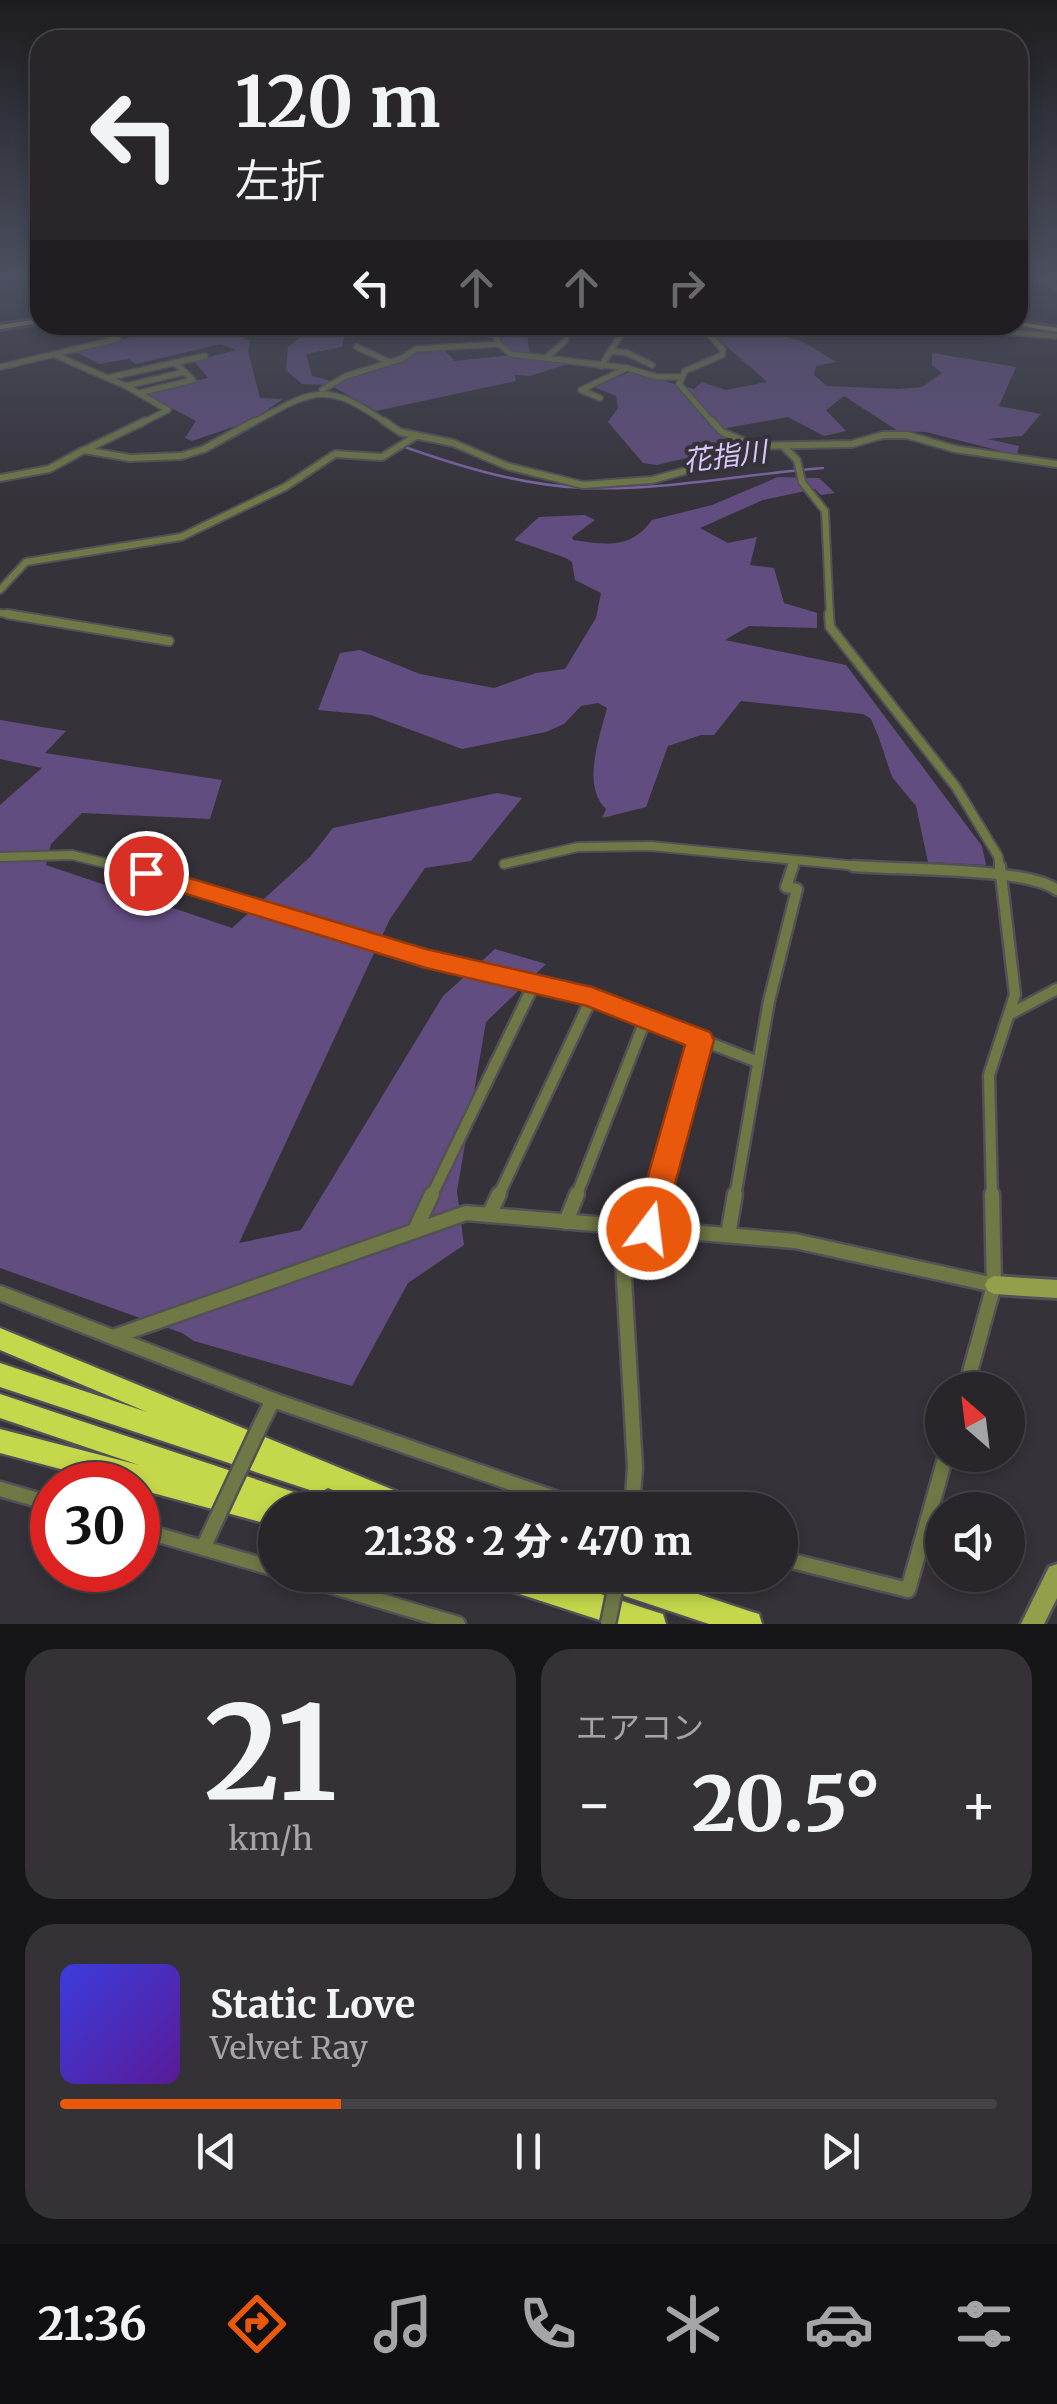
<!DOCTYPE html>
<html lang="ja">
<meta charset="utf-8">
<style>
body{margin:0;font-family:Merriweather,"Noto Sans JP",serif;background:#343237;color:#f1f3f6;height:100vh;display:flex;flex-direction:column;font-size:38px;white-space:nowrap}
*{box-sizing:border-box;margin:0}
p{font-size:32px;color:#a5a5a9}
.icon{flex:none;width:55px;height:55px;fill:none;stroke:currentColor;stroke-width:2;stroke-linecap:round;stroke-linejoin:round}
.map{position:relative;height:1624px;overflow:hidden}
.sheet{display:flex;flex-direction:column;gap:25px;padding:25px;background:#161518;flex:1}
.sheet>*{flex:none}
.hud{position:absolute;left:30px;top:30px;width:998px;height:305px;border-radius:30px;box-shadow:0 5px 15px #0003,0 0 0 2px #444347;background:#28262b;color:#f1f3f6;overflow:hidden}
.needle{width:65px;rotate:332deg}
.tools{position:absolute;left:925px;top:1372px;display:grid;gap:20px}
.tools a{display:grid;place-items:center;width:100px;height:100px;border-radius:50%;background:#28262b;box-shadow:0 5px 15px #0003,0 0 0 2px #444347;font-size:50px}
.speed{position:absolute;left:30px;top:1462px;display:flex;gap:20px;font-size:50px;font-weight:700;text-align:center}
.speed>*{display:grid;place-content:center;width:130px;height:130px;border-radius:50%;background:#28262b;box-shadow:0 5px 15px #0003,0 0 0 2px #444347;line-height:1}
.speed .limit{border:15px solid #d22;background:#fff;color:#111}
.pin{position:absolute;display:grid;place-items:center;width:85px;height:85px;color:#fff;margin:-42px;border:5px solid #fff;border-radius:50%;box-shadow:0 2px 10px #0007}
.me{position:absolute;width:110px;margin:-55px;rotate:15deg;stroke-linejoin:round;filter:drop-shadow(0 0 8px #0008)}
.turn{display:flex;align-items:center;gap:35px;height:210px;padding:0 40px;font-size:45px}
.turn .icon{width:130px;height:130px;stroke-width:2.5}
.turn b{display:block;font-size:70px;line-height:85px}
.lanes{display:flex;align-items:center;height:95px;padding:0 40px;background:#0003;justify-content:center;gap:50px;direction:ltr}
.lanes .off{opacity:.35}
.big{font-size:75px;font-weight:800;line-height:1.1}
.sheet .tile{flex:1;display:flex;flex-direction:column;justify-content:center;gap:15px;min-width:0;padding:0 35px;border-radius:30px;background:#343237}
.sheet .dial{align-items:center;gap:0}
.dial b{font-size:130px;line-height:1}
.song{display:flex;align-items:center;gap:30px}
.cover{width:120px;height:120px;border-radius:15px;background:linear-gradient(135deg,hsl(240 70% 55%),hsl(270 70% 35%))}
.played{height:10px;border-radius:5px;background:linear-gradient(90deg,#ea580c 30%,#444347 30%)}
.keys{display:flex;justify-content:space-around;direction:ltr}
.heat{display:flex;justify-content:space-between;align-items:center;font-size:55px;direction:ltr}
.sheet .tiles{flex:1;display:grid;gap:25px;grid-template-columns:1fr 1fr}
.tile:last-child{grid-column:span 2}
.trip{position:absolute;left:258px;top:1492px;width:540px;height:100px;border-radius:50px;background:#28262b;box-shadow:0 5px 15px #0003,0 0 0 2px #444347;font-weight:800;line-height:100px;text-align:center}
.menu{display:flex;height:160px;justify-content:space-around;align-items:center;background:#100f11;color:#a5a5a9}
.menu .icon{width:70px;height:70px}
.menu .selected{color:#ea580c}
.menu b{font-size:45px;color:#f1f3f6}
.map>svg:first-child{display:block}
</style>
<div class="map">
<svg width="1057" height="1624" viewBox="0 0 1057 1624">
<rect width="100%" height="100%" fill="#353239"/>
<!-- green -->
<g fill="#624d80">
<polygon points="174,325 240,325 234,329 236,334 250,341 248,351 260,398 283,399 253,420 192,441 185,438 196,421 143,393 208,378 194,361 236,350 221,344 136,364 129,359 99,364 76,352"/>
<polygon points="315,325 347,325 342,347 306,354 312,376 331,381 411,357 406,351 442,348 455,361 512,355 496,337 527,335 530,356 568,364 530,376 515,375 516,381 376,411 330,385 302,384 286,370 288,347"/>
<polygon points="679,325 750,325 803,342 836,362 816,366 814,375 827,386 899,389 922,387 942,373 932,365 932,353 1016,367 999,406 1041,414 1022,436 987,439 1019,446 1017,455 926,432 898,431 844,396 826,410 846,431 824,436 788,417 727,428 727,448 657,465 643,463 608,422 618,408 616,396 594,387 630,372 694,389 702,382 726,390 767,382 708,330 683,329"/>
<path d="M778,477L819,478L835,493L821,495L815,489L763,500L700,528L728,543L757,537L750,565L774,568L784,603L817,613V628L749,626L725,640L846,665L982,846L986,865L928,862L916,806L892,777L879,738L871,719L863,714L741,701L714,735H701L668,746L646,807L602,818L606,809C581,786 600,736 607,708L598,703L581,706L564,724L546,732L462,749L371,715L318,710L340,653L360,650L420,674L494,688L536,673L565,669L596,618L601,593L575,580L572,562L566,558L514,540L539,517L585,515L595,520L572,537L573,540C607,545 631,549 652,520L712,505Z"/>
<polygon points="0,720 66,731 45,753 222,780 210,819 82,813 51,844 46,865 232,928 310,857 333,828 497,793 522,798 471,861 425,868 390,919 239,1243 301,1230 443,996 495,949 546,964 486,1022 457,1191 464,1245 408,1283 352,1386 194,1341 182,1333 0,1268 0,805 42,768 0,759"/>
</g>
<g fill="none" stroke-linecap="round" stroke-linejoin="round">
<!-- stream -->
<path stroke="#7e63a4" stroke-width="2.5" d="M402,446C461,467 521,485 583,488C663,491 743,474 823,468"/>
<!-- street-far4 casing -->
<g stroke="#535157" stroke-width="8">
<g id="street-far4">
<polyline points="1033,274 1057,289"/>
<polyline points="491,325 499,344 511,354 627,368"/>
<polyline points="701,325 723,350 722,355 685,371 679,384 714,424"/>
<polyline points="924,325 1055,336"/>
<polyline points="357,347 389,362"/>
<polyline points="611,351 627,353 652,365"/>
<polyline points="55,355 126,386 168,410 140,424"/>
<polyline points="546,358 566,340"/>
<polyline points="601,366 623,332"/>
<polyline points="0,367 118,339 89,325"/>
<polyline points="111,377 205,356"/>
<polyline points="126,386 185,372"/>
<polyline points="322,390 346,376 401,359 416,349 499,344"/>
<polyline points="139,393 193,380 175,363"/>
<polyline points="600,398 581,390 627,368 657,377 679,377"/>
<path d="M251,424C315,389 325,380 388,424"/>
</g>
</g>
<!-- street-far3 casing -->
<g stroke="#535157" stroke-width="10">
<g id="street-far3">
<polyline points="384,421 400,432 453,443 507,466 583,485 652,480 718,462 755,446 852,444 883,435 907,435 955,449 1057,464"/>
<polyline points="712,421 722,432 755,446"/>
<polyline points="783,446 797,460 802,482 825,511 830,617"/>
<polyline points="87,449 145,421"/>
<polyline points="0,478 49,469 84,450 130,458 181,456 204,449 255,421"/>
<polyline points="0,590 26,562 181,537 285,487 335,454 382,457 416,436"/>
<polyline points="0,613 22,617"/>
</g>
</g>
<!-- street-far2 casing -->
<g stroke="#535157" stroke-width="12">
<g id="street-far2">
<polyline points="7,614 169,641"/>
<polyline points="829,614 830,627 956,787 998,856 1000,868"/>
<polyline points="0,857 72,855 125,868"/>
<polyline points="504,864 578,847 651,846 878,868"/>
<polyline points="792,868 794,861"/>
</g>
</g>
<!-- street-far1 casing -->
<g stroke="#535157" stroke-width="15">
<g id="street-far1">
<polyline points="115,866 184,883 426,959 592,997 758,1062"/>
<path d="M853,866C897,870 1027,867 1057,890"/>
<polyline points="1010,1014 1057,989"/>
<polyline points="431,1197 535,982"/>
<polyline points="498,1197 592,997"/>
<polyline points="576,1197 646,1018"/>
<polyline points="658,1197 700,1039"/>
<polyline points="735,1197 769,1001 797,889 786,887 793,866"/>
<polyline points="992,1197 989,1075 1015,995 1000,866"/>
</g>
</g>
<!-- street casing -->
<g stroke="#535157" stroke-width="19">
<g id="street">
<polyline points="489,1215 499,1194"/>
<polyline points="566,1222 577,1194"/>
<polyline points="621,1227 635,1467 632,1510"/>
<polyline points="649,1229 658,1194"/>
<polyline points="415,1230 432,1194"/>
<polyline points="728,1235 735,1194"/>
<polyline points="0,1293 273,1400 589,1510"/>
<polyline points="113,1337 466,1213 795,1241 994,1285"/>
<polyline points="965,1390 994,1285 992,1194"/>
<polyline points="260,1426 273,1400"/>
<polyline points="0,1489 52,1504"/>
<polyline points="138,1529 275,1569"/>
<polyline points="203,1548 218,1516"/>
<polyline points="780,1558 908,1590 946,1455"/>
<polyline points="294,1575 458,1624"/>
</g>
</g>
<!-- secondary casing -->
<g stroke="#535157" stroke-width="6">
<g id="secondary">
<polygon points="40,319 40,323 0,329 0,325"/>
<polygon points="1018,322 1057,328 1057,332 1016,325"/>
<polygon points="994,1276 1057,1280 1057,1298 994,1294 988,1291 985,1285 988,1279"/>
<polygon points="1057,1564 1057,1598 1044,1624 1021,1624 1049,1567"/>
</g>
</g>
<!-- highway casing -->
<g stroke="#535157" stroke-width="5">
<g id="highway">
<polygon points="0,1328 420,1501 424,1510 381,1510 328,1488 319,1493 0,1387 0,1363 147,1412 0,1350"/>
<polygon points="0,1394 309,1497 318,1501 322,1510 275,1510 275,1526 138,1489 138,1485 121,1485 0,1453 0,1429 139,1465 0,1418"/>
<polygon points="488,1575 542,1575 653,1611 663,1614 666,1624 612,1624 501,1588 492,1584"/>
<polygon points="588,1575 641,1575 749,1611 759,1614 762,1624 709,1624 601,1588 592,1584"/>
</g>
</g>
<!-- street-far4 -->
<use href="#street-far4" stroke="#707946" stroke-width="5"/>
<!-- street-far3 -->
<use href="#street-far3" stroke="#707946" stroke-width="6"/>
<!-- street-far2 -->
<use href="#street-far2" stroke="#707946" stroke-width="8"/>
<!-- street-far1 -->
<use href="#street-far1" stroke="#707946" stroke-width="10"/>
<!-- street -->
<use href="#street" stroke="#707946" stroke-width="14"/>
<!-- secondary -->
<use href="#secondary" fill="#939f4b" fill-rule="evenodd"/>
<!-- highway -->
<use href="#highway" fill="#c5d74b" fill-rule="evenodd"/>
<!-- street-bridge casing -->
<g stroke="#535157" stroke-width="19" stroke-linecap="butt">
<g id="street-bridge">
<polyline points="218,1516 260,1426"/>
<polyline points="608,1624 618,1575"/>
</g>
</g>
<!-- street-bridge -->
<use href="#street-bridge" stroke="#707946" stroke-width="14"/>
</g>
<!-- sky -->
<linearGradient id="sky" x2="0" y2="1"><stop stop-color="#1d1c1f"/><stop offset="0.55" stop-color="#4b4f5f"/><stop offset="1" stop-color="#4b4f5f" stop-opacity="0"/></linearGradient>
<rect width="1057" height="502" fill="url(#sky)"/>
<!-- route -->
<polygon fill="#ea580c" stroke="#983908" stroke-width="2.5" points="146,865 426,949 592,987 710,1032 714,1040 660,1239 649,1244 638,1239 633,1229 685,1045 587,1006 426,968 138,879 134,873"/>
<g text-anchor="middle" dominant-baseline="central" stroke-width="8" stroke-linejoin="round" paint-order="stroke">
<!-- far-water labels -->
<g font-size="28" font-style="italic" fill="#dcc6fe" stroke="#353239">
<text transform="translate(725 456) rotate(-7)">花指川</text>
</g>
</g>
</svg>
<div class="tools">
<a><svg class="needle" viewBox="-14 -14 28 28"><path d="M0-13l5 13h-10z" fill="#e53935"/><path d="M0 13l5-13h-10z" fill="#a5a5a9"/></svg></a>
<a><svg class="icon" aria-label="sound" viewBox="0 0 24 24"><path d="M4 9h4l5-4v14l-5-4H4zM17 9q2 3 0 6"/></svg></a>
</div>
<div class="speed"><div class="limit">30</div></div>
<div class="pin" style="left:146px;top:873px;background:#d93025"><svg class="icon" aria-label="arrive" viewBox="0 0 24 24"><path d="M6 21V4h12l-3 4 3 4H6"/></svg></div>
<svg class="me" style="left:649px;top:1229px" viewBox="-20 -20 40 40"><circle r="17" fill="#ea580c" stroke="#fff" stroke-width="3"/><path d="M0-11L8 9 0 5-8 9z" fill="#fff"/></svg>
<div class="trip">21:38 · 2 分 · 470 m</div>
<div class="hud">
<div class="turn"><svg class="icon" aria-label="left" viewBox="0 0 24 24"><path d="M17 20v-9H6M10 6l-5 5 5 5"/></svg><div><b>120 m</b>左折</div></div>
<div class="lanes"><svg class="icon" aria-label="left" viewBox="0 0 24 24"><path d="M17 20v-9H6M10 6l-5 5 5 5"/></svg><svg class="icon off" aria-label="ahead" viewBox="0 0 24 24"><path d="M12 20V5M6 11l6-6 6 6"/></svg><svg class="icon off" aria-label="ahead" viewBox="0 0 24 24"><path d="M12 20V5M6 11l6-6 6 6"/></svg><svg class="icon off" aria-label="right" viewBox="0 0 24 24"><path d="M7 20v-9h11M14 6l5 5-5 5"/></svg></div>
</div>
</div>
<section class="sheet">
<div class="tiles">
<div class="tile dial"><b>21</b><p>km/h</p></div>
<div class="tile"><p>エアコン</p>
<div class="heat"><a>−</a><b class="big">20.5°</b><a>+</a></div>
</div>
<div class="tile">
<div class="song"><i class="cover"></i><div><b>Static Love</b><p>Velvet Ray</p></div></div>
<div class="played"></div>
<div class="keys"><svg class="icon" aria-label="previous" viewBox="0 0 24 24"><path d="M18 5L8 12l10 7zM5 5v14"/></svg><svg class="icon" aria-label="pause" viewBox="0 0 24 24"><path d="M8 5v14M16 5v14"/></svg><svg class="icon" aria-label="next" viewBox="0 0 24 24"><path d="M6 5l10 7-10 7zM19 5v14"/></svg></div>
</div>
</div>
</section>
<nav class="menu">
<b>21:36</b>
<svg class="icon selected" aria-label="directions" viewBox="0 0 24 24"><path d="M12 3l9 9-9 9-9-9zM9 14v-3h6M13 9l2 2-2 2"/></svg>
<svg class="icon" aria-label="music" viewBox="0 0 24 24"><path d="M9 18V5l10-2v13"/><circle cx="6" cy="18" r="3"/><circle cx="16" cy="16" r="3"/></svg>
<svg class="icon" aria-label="phone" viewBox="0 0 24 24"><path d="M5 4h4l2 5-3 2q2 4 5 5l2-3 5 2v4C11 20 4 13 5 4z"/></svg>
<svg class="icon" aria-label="climate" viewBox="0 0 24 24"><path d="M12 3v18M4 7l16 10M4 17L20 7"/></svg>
<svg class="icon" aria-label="car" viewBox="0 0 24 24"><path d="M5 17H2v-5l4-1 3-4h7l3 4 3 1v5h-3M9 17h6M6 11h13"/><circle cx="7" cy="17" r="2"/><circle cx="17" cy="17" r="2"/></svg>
<svg class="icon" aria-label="filters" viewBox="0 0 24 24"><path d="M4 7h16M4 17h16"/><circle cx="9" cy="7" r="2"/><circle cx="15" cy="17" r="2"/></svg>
</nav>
